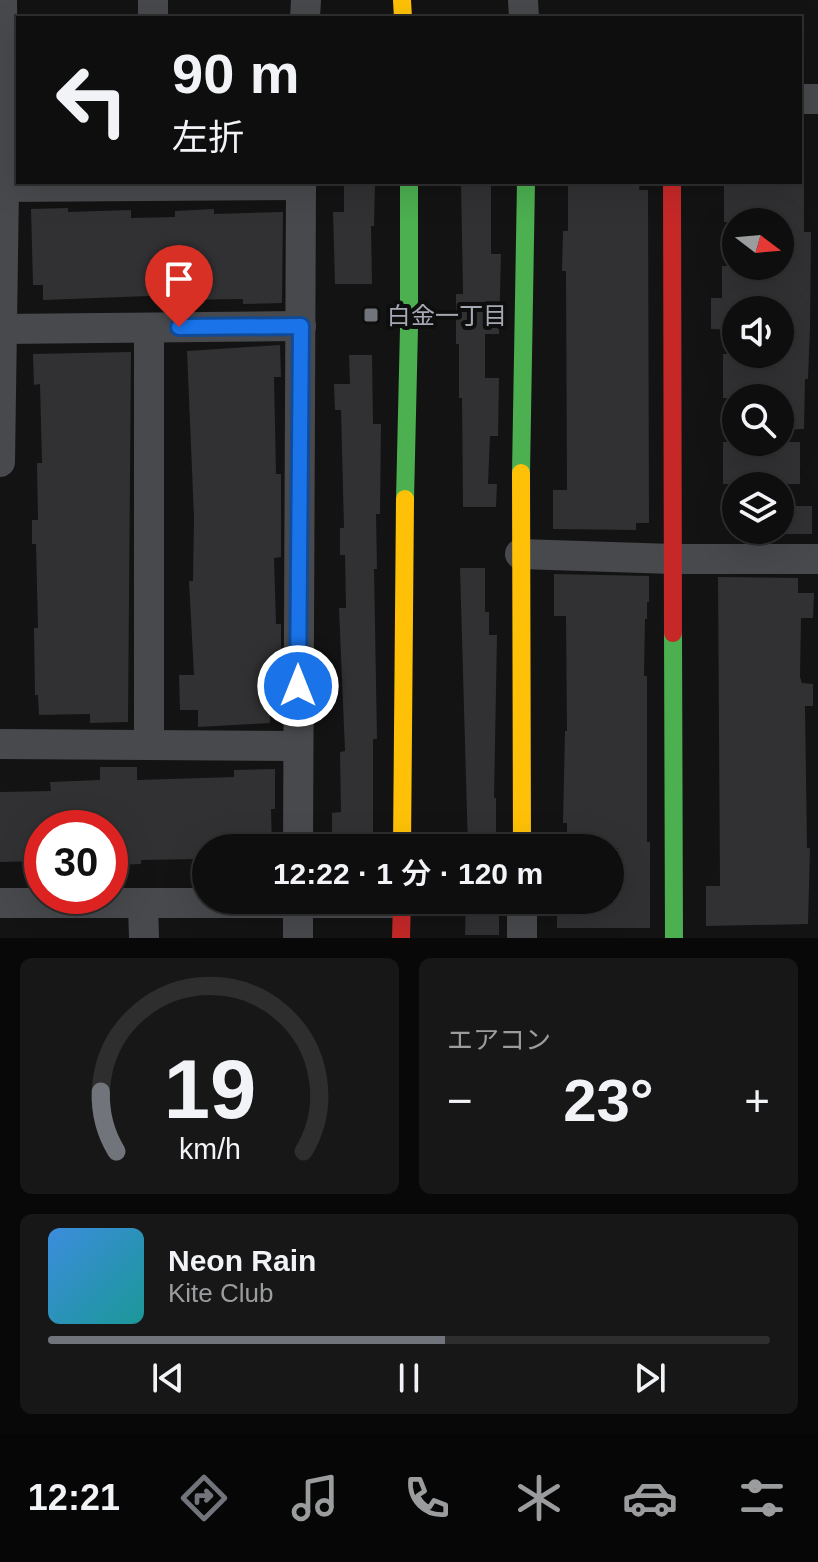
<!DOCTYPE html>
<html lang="ja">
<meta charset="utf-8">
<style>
body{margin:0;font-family:Helvetica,"Noto Sans JP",sans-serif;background:#171717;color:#f1f3f6;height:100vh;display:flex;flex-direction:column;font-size:30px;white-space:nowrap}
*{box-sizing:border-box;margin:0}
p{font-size:26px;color:#9b9c9e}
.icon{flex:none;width:44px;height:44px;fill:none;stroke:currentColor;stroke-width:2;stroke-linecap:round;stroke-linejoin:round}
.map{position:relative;height:938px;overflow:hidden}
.sheet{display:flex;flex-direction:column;gap:20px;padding:20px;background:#080808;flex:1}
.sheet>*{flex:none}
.hud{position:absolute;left:16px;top:16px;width:786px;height:168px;border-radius:0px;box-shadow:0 8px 32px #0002,0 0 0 2px #2e2e2e;background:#0e0e0e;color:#f1f3f6;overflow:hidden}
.needle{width:52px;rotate:106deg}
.fabs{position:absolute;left:722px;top:208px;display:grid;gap:16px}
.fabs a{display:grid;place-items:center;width:72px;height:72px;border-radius:50%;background:#0e0e0e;box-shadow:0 8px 32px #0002,0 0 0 2px #2e2e2e;font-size:40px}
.speed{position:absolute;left:24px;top:810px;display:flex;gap:16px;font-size:40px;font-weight:700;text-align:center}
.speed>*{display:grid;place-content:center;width:104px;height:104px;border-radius:50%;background:#0e0e0e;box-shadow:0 8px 32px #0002,0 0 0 2px #2e2e2e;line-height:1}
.speed .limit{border:12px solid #d22;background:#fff;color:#111}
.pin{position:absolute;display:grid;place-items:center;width:68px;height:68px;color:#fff;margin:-82px -34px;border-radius:50% 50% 50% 0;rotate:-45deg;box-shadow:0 0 8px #0007}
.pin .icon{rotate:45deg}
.me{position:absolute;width:88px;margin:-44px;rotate:0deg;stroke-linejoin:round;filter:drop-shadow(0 0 6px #0008)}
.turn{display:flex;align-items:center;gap:28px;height:168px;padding:0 24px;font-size:36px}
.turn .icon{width:104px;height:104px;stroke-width:2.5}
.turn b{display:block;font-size:56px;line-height:68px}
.big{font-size:60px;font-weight:600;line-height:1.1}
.sheet .widget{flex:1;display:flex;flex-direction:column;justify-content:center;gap:12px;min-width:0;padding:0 28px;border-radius:12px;background:#171717}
.sheet .dial{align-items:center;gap:0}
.dial svg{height:208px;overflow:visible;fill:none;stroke:#2e2e2e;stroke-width:7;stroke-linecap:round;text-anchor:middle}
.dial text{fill:#f1f3f6;stroke:none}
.song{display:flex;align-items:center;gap:24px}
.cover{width:96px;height:96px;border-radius:12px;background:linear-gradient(135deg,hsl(210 70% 55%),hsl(180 70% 35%))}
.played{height:8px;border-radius:4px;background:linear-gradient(90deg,#72747b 55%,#2e2e2e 55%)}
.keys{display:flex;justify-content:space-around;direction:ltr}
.heat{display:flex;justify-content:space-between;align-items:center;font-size:44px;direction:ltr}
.sheet .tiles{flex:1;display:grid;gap:20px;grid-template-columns:1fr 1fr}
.widget:last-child{grid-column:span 2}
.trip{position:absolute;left:192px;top:834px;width:432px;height:80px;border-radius:40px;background:#0e0e0e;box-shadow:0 8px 32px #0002,0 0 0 2px #2e2e2e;font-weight:600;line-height:80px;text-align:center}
.dock{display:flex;height:128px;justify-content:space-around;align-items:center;background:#060606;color:#9b9c9e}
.dock .icon{width:56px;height:56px}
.dock .selected{color:#72747b}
.dock b{font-size:36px;color:#f1f3f6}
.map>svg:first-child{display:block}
</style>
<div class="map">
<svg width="818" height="938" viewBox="0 0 818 938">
<rect width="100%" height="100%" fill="#131313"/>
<!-- building -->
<g fill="#313133">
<polygon points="344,182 375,182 374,226 371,226 372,284 335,284 333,212 344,212"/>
<polygon points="461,182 491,182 491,254 501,254 499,334 485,334 485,378 499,378 498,436 490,436 488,484 497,484 496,507 463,507 462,398 459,398 459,344 456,344 456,294 463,294"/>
<polygon points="568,182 640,182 639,190 648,190 649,523 636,523 636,530 553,529 553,490 567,490 566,271 562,271 563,231 568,231"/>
<polygon points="724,182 804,182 804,232 811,232 810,327 808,379 805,379 804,429 780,430 780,398 723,398 723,354 780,354 780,310 736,310 736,330 711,329 711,298 722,298 722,266 782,266 782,222 724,222"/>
<polygon points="68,208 68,212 131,210 131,218 175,217 175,211 214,209 214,214 283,212 282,303 243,304 243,299 176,300 176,295 43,300 43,285 33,285 31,209"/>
<polygon points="280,345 281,377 274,377 276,474 281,474 281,557 274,558 276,624 281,624 281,714 270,715 270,723 198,727 198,710 180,710 179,675 194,675 189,581 193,581 194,517 187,351"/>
<polygon points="131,352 128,722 90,723 90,714 39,715 38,695 35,695 34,628 38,628 36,544 32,544 32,520 38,520 37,463 42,463 40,384 34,385 33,354"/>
<polygon points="349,355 372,355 373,424 381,424 380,514 376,514 377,569 374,569 377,739 373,739 373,848 332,848 332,813 341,812 340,752 345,751 339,608 346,608 345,555 340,555 340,528 344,528 341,410 335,410 334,384 350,384"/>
<rect x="723" y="442" width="77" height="42"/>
<rect x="780" y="506" width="32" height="28"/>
<polygon points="460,568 485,568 485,612 489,612 489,635 497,635 494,798 496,798 496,848 468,848"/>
<polygon points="554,574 649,576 649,602 647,602 647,619 645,619 644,676 647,676 647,842 650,842 650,928 557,928 557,900 614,900 614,892 617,892 618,848 567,848 567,823 563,823 565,731 567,731 566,616 554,616"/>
<polygon points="718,577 798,578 798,593 814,593 813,618 801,618 800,677 802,683 813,684 813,706 805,706 807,848 810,848 808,924 706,926 706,886 720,886"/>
<polygon points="100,767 137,767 137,780 234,777 234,770 275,769 275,809 271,809 272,848 200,848 200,859 141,860 141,864 117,865 117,838 110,838 110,828 42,828 42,861 0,862 0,792 51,791 50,782 100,780"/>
<polygon points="466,900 490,900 490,912 499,912 499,935 465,935"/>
</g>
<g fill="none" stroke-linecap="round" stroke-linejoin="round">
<!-- street -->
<g stroke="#47494c" stroke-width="30">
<polyline points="523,0 524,18"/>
<polyline points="153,18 153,0"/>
<polyline points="305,18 306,0"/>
<polyline points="800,99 818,99"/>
<polyline points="0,187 301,185 302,182"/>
<polyline points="149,328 149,745"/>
<polyline points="0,329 301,326"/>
<polyline points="0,462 4,187 2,0"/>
<polyline points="520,554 673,559 818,559"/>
<polyline points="0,744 297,746"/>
<polyline points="298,848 301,185"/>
<polyline points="522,900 522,938"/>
<polyline points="0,903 402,903"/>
<polyline points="143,903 144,938"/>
<polyline points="298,938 298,900"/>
</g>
<!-- fast -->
<g stroke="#4caf50" stroke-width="18">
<polyline points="521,473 526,182"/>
<polyline points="405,499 409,328 409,182"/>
<polyline points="673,633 674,938"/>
</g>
<!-- slow -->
<g stroke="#ffc107" stroke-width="18">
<polyline points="402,0 403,18"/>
<polyline points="521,473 522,848"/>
<polyline points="402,848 405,499"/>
</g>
<!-- jam -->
<g stroke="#c62828" stroke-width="18">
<polyline points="672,182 673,633"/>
<polyline points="401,938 402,900"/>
</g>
</g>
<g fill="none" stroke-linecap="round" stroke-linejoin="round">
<!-- route casing -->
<g stroke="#114b97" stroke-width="20">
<polyline id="route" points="179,327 301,326 298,686"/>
</g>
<!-- route -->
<use href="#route" stroke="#1a73e8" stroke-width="14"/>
</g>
<!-- markers -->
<rect fill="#72747b" stroke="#0e0e0f" stroke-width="3" x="363" y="307" width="16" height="16" rx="4"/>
<g text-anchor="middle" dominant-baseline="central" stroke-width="8" stroke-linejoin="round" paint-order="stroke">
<!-- poi labels -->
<g font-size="24" fill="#a5a9b3" stroke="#0e0e0f" text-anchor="start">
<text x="387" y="315">白金一丁目</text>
</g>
</g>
</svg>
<div class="fabs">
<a><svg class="needle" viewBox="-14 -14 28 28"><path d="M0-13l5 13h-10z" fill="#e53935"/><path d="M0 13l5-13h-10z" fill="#9b9c9e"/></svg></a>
<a><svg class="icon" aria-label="sound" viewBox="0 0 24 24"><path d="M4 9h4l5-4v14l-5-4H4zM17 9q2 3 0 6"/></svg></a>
<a><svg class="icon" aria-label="search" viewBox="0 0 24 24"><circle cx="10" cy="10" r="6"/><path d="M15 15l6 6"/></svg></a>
<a><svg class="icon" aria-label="layers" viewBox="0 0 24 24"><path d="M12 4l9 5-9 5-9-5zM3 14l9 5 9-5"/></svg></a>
</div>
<div class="speed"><div class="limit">30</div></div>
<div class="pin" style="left:179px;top:327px;background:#d93025"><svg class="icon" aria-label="arrive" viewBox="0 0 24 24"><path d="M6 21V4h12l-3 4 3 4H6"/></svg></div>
<svg class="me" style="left:298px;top:686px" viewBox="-20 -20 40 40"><circle r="17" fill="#1a73e8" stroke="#fff" stroke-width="3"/><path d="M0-11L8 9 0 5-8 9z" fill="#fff"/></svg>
<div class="trip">12:22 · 1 分 · 120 m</div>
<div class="hud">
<div class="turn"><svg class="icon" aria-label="left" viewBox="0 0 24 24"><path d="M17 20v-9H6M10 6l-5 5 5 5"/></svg><div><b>90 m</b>左折</div></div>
</div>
</div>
<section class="sheet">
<div class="tiles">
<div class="widget dial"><svg viewBox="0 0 100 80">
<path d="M14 69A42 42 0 1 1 86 69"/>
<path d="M14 69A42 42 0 0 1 8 46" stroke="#72747b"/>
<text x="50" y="56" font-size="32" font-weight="700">19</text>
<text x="50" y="72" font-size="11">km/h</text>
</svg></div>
<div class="widget"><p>エアコン</p>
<div class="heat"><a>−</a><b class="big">23°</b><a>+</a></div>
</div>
<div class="widget">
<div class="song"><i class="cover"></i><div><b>Neon Rain</b><p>Kite Club</p></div></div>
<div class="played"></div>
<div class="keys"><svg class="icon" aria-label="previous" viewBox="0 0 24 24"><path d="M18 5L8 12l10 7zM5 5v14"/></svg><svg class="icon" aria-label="pause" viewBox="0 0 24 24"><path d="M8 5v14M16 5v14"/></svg><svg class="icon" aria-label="next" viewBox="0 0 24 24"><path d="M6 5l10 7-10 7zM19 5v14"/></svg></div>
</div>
</div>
</section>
<nav class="dock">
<b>12:21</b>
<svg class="icon selected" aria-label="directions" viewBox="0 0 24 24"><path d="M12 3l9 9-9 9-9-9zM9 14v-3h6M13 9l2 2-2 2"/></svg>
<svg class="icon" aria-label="music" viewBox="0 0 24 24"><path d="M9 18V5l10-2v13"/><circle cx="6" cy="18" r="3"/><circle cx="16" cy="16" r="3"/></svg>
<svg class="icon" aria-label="phone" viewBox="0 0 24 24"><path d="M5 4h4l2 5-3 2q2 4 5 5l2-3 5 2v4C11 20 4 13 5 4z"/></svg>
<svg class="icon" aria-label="climate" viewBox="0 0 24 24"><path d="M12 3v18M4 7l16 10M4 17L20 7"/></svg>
<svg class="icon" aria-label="car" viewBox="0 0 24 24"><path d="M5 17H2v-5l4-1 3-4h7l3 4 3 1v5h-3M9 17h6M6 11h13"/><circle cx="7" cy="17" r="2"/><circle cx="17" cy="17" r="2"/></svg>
<svg class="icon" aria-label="filters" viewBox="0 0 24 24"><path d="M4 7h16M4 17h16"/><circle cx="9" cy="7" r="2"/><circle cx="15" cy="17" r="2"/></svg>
</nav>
